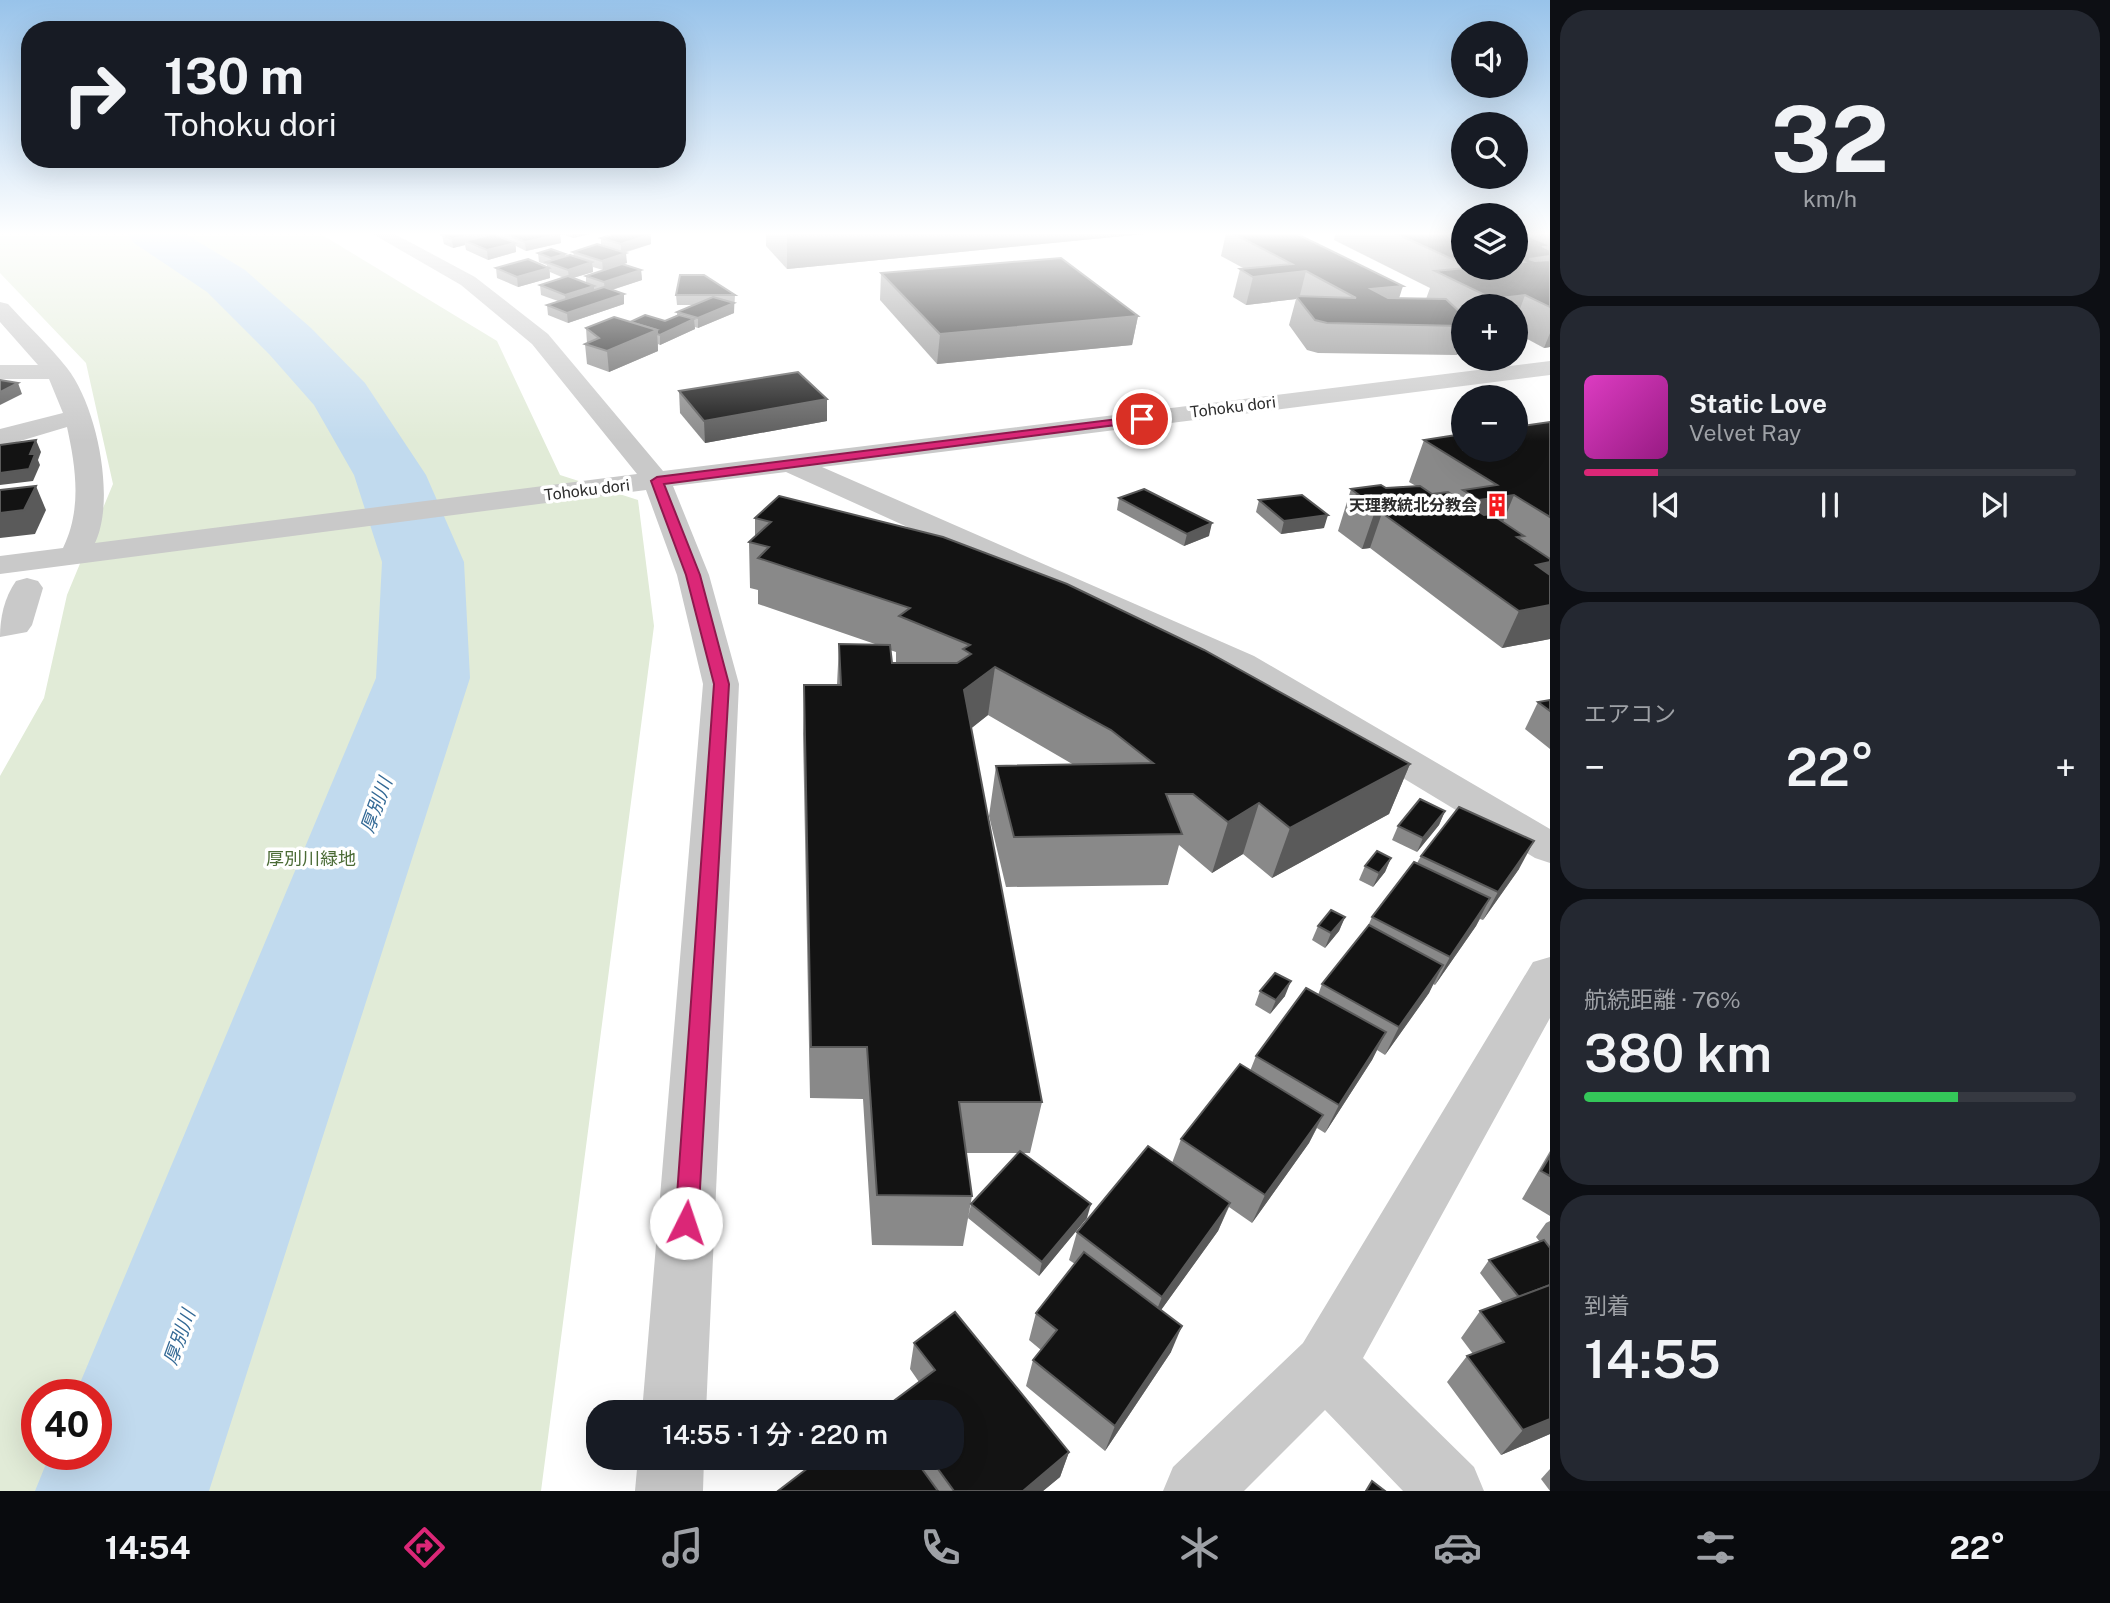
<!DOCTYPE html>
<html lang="ja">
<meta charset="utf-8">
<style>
body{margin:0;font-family:"Public Sans","Noto Sans JP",sans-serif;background:#242831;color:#f1f3f6;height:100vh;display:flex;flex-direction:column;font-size:26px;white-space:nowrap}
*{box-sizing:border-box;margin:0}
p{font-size:23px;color:#9ea1a6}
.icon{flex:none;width:38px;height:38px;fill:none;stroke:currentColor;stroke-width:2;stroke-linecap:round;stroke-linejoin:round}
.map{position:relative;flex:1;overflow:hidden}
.side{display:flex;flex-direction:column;gap:10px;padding:10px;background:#0d0f14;width:560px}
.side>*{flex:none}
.top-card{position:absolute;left:21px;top:21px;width:665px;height:147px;border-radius:28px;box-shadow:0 7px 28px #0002;background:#171b24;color:#f1f3f6;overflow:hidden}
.controls{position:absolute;left:1451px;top:21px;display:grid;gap:14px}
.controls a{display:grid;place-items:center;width:77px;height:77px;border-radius:50%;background:#171b24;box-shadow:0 7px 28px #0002;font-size:35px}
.speed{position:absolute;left:21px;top:1379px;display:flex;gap:14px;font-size:35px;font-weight:700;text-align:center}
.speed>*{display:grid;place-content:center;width:91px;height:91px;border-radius:50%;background:#171b24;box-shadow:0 7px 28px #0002;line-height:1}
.speed .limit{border:10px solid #d22;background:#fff;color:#111}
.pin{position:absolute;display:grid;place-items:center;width:60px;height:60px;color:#fff;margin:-30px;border:4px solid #fff;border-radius:50%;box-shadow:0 2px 7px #0007}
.me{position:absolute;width:77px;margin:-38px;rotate:4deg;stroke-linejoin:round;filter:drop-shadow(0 0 5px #0008)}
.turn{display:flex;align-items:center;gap:24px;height:147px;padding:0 28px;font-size:32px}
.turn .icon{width:91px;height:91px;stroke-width:2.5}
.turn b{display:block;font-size:49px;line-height:60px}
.big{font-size:52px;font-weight:600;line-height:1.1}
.side .widget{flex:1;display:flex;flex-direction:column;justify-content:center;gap:10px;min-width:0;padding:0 24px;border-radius:28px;background:#242831}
.side .dial{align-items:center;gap:0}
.dial b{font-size:91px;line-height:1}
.song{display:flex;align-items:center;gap:21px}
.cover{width:84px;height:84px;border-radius:10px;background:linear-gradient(135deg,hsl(310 70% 55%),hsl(310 70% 35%))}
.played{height:7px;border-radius:4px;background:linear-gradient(90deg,#db2777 15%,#363941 15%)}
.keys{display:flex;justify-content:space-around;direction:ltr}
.heat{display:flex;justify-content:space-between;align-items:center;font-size:38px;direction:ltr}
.charge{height:10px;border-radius:5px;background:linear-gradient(90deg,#34c759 76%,#363941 0)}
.trip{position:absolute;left:586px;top:1400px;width:378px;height:70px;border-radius:28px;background:#171b24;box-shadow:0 7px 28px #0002;font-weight:600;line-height:70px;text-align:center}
.tabs{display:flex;height:112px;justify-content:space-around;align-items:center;background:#090b0e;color:#9ea1a6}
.tabs .icon{width:49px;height:49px}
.tabs .selected{color:#db2777}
.tabs b{font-size:32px;color:#f1f3f6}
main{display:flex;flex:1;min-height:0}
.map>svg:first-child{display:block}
</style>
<main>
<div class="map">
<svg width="1550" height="1491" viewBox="0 0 1550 1491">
<rect width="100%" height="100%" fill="#fff"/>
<!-- green -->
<path fill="#e1ebd7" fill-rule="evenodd" d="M0,233H319L497,341L560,475L638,500L654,626L541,1491H0V776L44,698L67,595L113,484L86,363L0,273ZM37,1395H96V1454H37Z"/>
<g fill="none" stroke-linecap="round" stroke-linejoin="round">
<!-- river -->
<polygon fill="#c1daee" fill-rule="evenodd" points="127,233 184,233 245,270 311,328 365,383 426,475 464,562 470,678 209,1491 35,1491 50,1454 96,1454 96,1395 75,1395 376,678 382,562 354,475 314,405 269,354 207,292 134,243"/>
<!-- minor -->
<g fill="#c9c9c9" fill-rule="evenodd">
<path d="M371,233H393L475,277L548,334L663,471L1550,361V375L822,467L1254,656L1550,829V863L1535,858L1228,672L786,472L673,486L709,575L739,684L706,1412H642L703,684L677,575L646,490L0,574V556L63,548C82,509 76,468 67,427L0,447V429L63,413L49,379H0V365H38L0,322V302L8,304C27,325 49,345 67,368C97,406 116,499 95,543L637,474L532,344L461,285Z"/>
<path d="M27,578L38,581L43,588L32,625L27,632L0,637C0,618 4,598 16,581Z"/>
<polygon points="1550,957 1550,1018 1363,1358 1474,1467 1484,1491 1403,1491 1325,1410 1244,1491 1163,1491 1173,1467 1303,1343 1533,962"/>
<polygon points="638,1458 704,1458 703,1491 635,1491"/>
</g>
</g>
<!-- wall -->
<g fill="#898989" fill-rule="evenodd">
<polygon points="489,233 490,235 504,239 504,237 494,233 558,233 560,234 561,243 526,251 516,246 516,252 488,260 466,250 465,245 453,248 444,244 442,235"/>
<polygon points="559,233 594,233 573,238"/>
<polygon points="766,233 1154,233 787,269 766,246"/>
<polygon points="1226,233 1295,233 1399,298 1426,299 1430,288 1334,240 1336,233 1463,233 1463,268 1516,233 1550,233 1550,347 1544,348 1516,333 1516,306 1463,306 1463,344 1460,352 1456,355 1318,353 1307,350 1289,325 1296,299 1246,305 1233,297 1240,269 1245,269 1221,256"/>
<polygon points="601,238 651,244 624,253 627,263 603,270 593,267 593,272 573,278 586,284 586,276 641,270 642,280 612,290 624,304 568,323 548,315 547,305 558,301 541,295 540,285 564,278 550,272 550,278 518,287 497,278 496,268 547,267 547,265 539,262 538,253 565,256 574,256 573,252 601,245"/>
<polygon points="881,273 1138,316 1132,345 937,364 880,300"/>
<polygon points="676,295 735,295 734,313 698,328 695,327 695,329 660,345 658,344 658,351 609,372 587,364 585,344 587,343 586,328 630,322 665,321 677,315 677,312 695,305 677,305"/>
<polygon points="679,391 827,421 705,443 680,413"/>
<polygon points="1550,422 1550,639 1502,648 1370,548 1362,549 1338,531 1351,489 1416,486 1409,482 1424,440"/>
<path d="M779,496L1410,764L1389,814L1272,878L1243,854L1212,873L1179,845L1168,885L1006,887L989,816L996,766L1074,765L988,715L971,728L1042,1102L1030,1153H1022L1087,1218L1039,1276L968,1218L971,1204L1018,1153H966L972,1196L963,1246L872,1245L863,1099L810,1098L803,734L804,685H837L839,644H875L758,604V590L750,588L749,542L755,536V518ZM890,650L896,652V663H892Z"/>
<polygon points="1119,498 1209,536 1184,546 1117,510"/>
<polygon points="1259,500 1324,528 1281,534 1256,512"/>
<polygon points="1550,700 1550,749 1525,729 1538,702"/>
<polygon points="1445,811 1439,825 1417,852 1392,840 1398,826"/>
<polygon points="1421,856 1519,869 1483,920 1480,919 1476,926 1435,985 1433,984 1429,993 1385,1055 1377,1050 1372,1060 1325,1133 1317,1128 1309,1143 1252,1223 1229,1207 1218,1231 1161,1310 1171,1352 1105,1451 1026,1386 1033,1360 1041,1350 1029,1340 1036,1313 1075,1264 1069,1260 1077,1232 1172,1163 1181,1139 1250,1071 1256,1056 1318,995 1322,984 1367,928 1372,917 1417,863"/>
<polygon points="1391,858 1385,872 1373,887 1359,880 1365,866"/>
<polygon points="1345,917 1339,931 1325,948 1312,940 1318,926"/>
<polygon points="1260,991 1285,996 1270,1014 1255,1005"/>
<polygon points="1550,1151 1550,1216 1522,1199"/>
<polygon points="1550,1221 1550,1434 1501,1455 1447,1382 1467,1356 1473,1354 1461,1338 1480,1311 1503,1303 1480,1273 1489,1260 1540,1242 1536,1237 1546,1223"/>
<polygon points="914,1343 1069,1452 1060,1477 1043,1491 778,1491 821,1458 952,1458 952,1412 890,1412 891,1403 919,1382 910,1369"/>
<polygon points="1550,1469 1550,1491 1541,1479"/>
</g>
<!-- shaded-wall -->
<g fill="#5a5a5a">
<polygon points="478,233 489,233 490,239 465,241 465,245 453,248 452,239"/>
<polygon points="573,233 594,233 573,238"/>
<polygon points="787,233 1154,233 787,269"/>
<polygon points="1550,233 1550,287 1524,267 1537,234"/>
<polygon points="560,234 561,243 526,251 525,242"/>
<polygon points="651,234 651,244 621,253 621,244"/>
<polygon points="515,243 516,252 488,260 487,250"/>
<polygon points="626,253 627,263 603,270 602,261"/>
<polygon points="565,254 566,264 552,264 551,258"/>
<polygon points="592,262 593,272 569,279 568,270"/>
<polygon points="549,268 550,278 518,287 517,277"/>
<polygon points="641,270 642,280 605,292 604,282"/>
<polygon points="1306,271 1299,299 1296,296 1296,299 1246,305 1253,277"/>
<polygon points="594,286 594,296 566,305 565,295"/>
<polygon points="1403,286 1394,314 1371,289"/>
<polygon points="624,294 624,304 568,323 567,313"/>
<polygon points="1525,295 1516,320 1516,306 1490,306 1493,299"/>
<polygon points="734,303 734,313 698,328 698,318"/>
<polygon points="1138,316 1132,345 937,364 940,334"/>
<polygon points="694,319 695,329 660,345 660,335"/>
<polygon points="657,330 658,351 609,372 607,351"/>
<polygon points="1550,333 1550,347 1544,348"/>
<polygon points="1463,335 1463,344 1460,352 1456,355"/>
<polygon points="18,383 22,394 0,405 0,392"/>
<polygon points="827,399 827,421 705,443 704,421"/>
<polygon points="36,440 41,452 38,460 40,465 33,481 0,485 0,473 30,454"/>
<polygon points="36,486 46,510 35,534 0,538 0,513"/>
<polygon points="1514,495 1496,539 1461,544 1479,500"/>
<polygon points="1382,513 1370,548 1362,549 1374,514"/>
<polygon points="1328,515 1324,528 1281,534 1284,521"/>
<polygon points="1212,523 1209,536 1184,546 1187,534"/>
<polygon points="1550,562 1550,595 1536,565"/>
<polygon points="1550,605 1550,639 1502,648 1519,611"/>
<polygon points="995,667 988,715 958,739 964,690"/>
<polygon points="1410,764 1389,814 1272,878 1290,828"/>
<polygon points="1259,803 1243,854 1212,873 1228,822"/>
<polygon points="1445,811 1439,825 1417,852 1423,838"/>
<polygon points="1534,841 1519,869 1483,920 1498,892"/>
<polygon points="1391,858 1385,872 1373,887 1379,873"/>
<polygon points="1490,898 1476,926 1435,985 1450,957"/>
<polygon points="1345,917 1339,931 1325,948 1331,933"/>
<polygon points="1443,965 1429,993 1385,1055 1399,1027"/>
<polygon points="1291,981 1285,996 1270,1014 1276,1000"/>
<polygon points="1386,1032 1372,1060 1325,1133 1339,1105"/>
<polygon points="1323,1115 1309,1143 1252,1223 1265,1195"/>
<polygon points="1230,1203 1218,1231 1151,1324 1162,1297"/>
<polygon points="1091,1204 1087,1218 1039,1276 1042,1262"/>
<polygon points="1182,1326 1171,1352 1105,1451 1115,1426"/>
<polygon points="1550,1419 1550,1434 1501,1455 1523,1430"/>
<polygon points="1069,1452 1060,1477 1043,1491 1023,1491"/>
</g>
<!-- building -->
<g fill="#131313" stroke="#5a5a5a" stroke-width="2">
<polygon points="445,233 478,233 452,239 442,235"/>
<polygon points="504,233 558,233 560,234 525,242"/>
<polygon points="618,233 644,233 651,234 621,244 601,238"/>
<polygon points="1232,233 1295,233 1403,286 1371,289 1388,298 1446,299 1463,315 1463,326 1327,323 1315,320 1296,296 1356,298 1306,271 1253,277 1240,269 1292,264"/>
<polygon points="1395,233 1463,233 1463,264"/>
<polygon points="1516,233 1521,233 1550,245 1550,246 1544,247 1550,250 1550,256 1529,259 1535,261 1550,260 1550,307 1525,295 1493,299 1435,271 1466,268 1516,268 1516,263 1524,262 1518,259 1516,259"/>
<polygon points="493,234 515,243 487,250 465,241"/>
<polygon points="597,244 626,253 602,261 573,252"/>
<polygon points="551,249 565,254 551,258 538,253"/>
<polygon points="570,255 592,262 568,270 546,262"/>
<polygon points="1061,258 1138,316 940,334 881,273"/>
<polygon points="528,259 549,268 517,277 496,268"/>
<polygon points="622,264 641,270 604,282 586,276"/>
<polygon points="680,275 704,275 735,295 676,295"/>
<polygon points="568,276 594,286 565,295 540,285"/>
<polygon points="604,287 624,294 567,313 547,305"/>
<polygon points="713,297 734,303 698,318 677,312"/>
<polygon points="645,315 665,321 679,315 694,319 660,335 657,334 657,330 630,322"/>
<polygon points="614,317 657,330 607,351 585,344 599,338 586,328"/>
<polygon points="798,372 827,399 704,421 679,391"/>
<polygon points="0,380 18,383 0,392"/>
<polygon points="1550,422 1550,517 1514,495 1479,500 1463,490 1497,485 1424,440 1463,434 1463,450 1516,450 1516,427"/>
<polygon points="36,440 30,454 35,454 29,469 0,473 0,445"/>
<polygon points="1381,485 1386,488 1420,486 1432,494 1448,492 1484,515 1491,514 1524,536 1517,537 1550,559 1550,562 1536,565 1550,575 1550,605 1519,611 1382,513 1374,514 1350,497 1359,495 1351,489"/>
<polygon points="36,486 24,510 0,513 0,490"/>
<polygon points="1144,489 1212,523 1187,534 1119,498"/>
<polygon points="1302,495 1328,515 1284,521 1259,500"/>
<polygon points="779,496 943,537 1067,584 1204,650 1410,764 1290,828 1259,803 1228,822 1193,794 1166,794 1182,834 1014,837 996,766 1153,763 1111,730 995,667 964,690 1042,1102 959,1102 972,1196 877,1195 867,1047 811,1047 804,685 841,685 839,644 890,645 892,663 957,663 971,654 963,649 970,645 899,616 910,608 758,558 769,547 749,542 771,522 755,518"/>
<polygon points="1550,700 1550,711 1538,702"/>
<polygon points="1420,799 1445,811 1423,838 1398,826"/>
<polygon points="1459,807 1534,841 1498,892 1421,856"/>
<polygon points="1377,851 1391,858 1379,873 1365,866"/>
<polygon points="1414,862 1490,898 1450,957 1372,917"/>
<polygon points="1331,910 1345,917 1331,933 1318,926"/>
<polygon points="1369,925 1443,965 1399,1027 1322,984"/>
<polygon points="1275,973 1291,981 1276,1000 1260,991"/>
<polygon points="1306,988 1386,1032 1339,1105 1256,1056"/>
<polygon points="1240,1064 1323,1115 1265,1195 1181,1139"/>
<polygon points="1148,1146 1230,1203 1162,1297 1077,1232"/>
<polygon points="1020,1151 1091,1204 1042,1262 971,1204"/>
<polygon points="1550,1156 1550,1176 1541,1171"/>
<polygon points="1544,1240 1550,1248 1550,1285 1519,1297 1489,1260"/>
<polygon points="1084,1252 1182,1326 1115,1426 1033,1360 1057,1330 1036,1313"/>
<polygon points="1550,1285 1550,1419 1523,1430 1467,1356 1504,1342 1480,1311"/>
<polygon points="955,1312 1069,1452 1023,1491 954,1491 930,1458 952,1458 952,1412 898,1412 891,1403 935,1370 914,1343"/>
<polygon points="821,1458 914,1458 938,1491 778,1491"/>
<polygon points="1372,1481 1385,1491 1366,1491"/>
</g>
<!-- sky -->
<linearGradient id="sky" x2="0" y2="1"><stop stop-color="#98c3ea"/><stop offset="0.53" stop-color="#fff"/><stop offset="1" stop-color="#fff" stop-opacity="0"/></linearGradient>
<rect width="1550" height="441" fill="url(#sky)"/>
<!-- route -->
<polygon fill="#db2777" stroke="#8e194d" stroke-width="2" points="1142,416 1146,417 1146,421 664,484 700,575 729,684 698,1223 695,1231 686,1234 678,1231 675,1223 714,684 686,575 651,481 657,477"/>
<!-- icons -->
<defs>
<g id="building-bare" transform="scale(1.89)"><path d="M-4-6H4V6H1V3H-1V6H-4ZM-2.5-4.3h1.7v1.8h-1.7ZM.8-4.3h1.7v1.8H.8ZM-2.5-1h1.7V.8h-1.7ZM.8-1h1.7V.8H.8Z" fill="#f61a1d" stroke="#fff" stroke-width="2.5" paint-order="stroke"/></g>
</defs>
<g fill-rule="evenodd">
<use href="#building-bare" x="1497" y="505"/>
</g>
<g text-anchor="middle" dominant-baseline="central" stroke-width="7" stroke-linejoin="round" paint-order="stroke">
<!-- far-street labels -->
<g font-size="16" fill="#2c2c2c" stroke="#fff">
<text transform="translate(1233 407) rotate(-7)">Tohoku dori</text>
<text transform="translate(587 490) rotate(-7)">Tohoku dori</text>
</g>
<!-- far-poi labels -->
<g font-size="16" font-weight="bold" fill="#2c2c2c" stroke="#fff" text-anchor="end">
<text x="1477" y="505">天理教統北分教会</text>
</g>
<!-- park labels -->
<g font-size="18" fill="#4b6b35" stroke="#fff">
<text x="311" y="858">厚別川緑地</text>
</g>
<!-- water labels -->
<g font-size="19" font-style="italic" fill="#336995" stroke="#fff">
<text transform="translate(376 805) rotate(-70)">厚別川</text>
<text transform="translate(179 1337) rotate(-70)">厚別川</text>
</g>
</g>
</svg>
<div class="controls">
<a><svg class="icon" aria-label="sound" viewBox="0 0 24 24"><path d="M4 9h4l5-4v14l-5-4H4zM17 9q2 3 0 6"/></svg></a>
<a><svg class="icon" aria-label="search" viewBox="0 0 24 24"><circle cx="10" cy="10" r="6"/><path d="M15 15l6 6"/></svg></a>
<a><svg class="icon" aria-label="layers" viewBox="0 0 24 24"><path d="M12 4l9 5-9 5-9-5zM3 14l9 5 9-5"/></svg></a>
<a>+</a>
<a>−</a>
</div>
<div class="speed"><div class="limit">40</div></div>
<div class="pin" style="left:1142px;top:419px;background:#d93025"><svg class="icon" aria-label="arrive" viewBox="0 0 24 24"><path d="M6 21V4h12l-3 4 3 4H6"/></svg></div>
<svg class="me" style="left:686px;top:1223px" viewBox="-20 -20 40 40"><circle r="19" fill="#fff"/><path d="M0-13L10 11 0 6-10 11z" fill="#db2777"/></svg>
<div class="trip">14:55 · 1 分 · 220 m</div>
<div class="top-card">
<div class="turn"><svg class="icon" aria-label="right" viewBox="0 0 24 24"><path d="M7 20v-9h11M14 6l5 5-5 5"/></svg><div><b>130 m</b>Tohoku dori</div></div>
</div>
</div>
<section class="side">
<div class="widget dial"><b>32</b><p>km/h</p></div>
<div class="widget">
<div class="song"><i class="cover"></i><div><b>Static Love</b><p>Velvet Ray</p></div></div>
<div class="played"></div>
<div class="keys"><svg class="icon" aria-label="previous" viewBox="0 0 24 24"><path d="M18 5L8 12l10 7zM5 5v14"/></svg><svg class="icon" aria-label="pause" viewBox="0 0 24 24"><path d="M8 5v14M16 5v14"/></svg><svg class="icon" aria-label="next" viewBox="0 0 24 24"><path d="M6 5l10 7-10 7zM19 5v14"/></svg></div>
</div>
<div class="widget"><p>エアコン</p>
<div class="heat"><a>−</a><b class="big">22°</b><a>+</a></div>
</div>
<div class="widget"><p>航続距離 · 76%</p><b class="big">380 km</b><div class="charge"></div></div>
<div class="widget"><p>到着</p><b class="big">14:55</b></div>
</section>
</main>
<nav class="tabs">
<b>14:54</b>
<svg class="icon selected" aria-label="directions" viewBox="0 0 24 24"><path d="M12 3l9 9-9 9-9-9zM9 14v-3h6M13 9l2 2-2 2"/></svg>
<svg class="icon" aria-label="music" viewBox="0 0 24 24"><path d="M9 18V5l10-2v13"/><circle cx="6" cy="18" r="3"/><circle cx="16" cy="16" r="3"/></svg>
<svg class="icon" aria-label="phone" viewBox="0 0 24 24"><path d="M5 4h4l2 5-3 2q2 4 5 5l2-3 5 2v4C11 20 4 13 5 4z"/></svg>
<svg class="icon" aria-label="climate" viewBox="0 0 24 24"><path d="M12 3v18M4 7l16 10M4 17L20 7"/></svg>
<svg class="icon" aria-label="car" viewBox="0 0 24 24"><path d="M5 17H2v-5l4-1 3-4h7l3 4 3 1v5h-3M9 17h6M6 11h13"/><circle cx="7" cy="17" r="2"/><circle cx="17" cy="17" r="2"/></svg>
<svg class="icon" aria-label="filters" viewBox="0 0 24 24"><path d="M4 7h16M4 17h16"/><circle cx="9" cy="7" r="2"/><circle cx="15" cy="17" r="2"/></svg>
<b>22°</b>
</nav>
